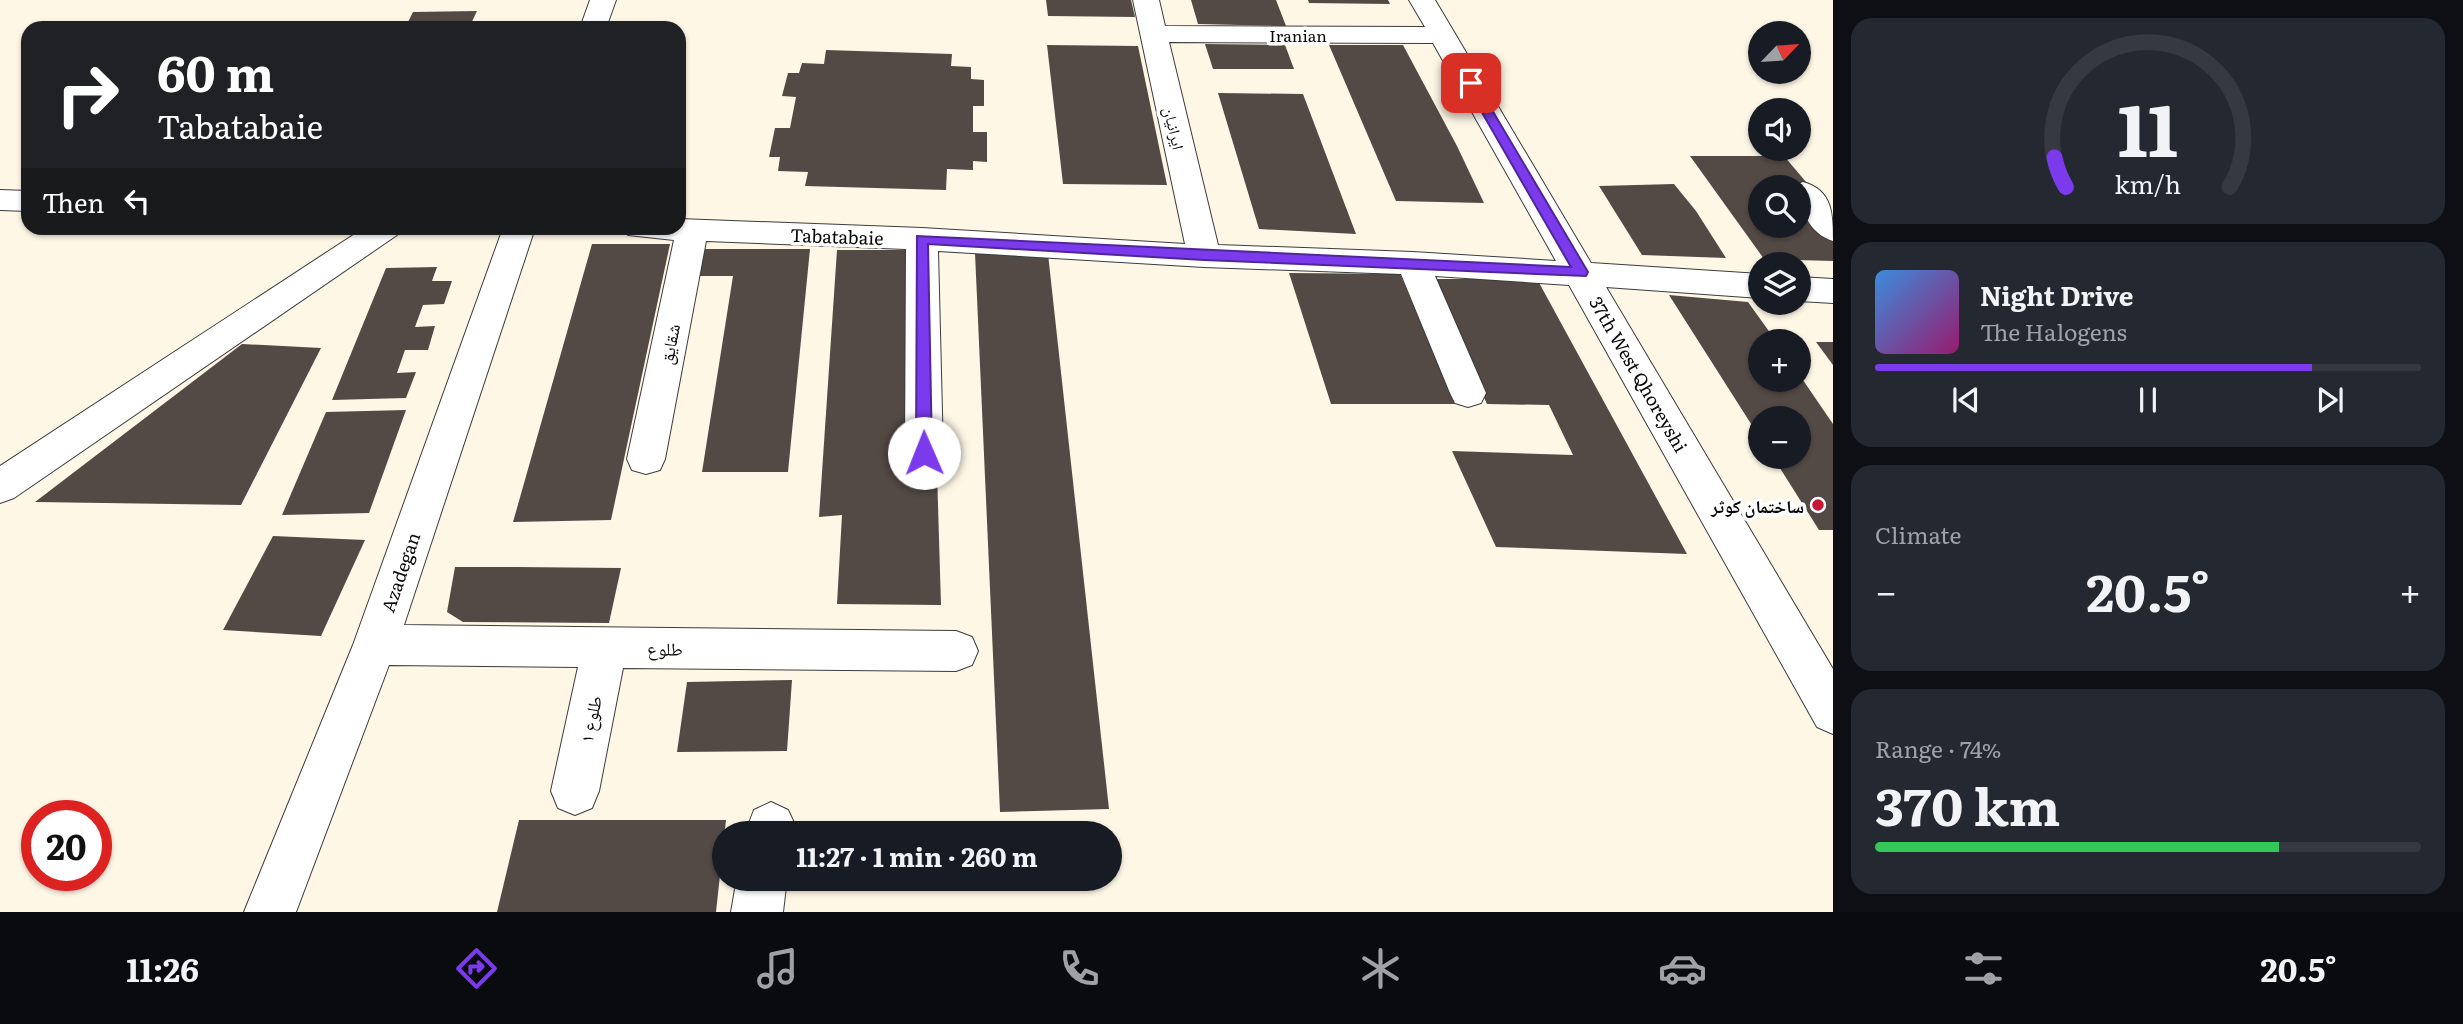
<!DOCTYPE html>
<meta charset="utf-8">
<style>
body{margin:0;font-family:Literata,"Noto Naskh Arabic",serif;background:#242831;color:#f1f3f6;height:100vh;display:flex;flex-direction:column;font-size:26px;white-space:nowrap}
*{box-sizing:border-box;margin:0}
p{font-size:23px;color:#9ea1a6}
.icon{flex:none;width:38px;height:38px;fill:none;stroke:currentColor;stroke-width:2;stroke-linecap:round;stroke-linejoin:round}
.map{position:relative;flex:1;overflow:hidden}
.side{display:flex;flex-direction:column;gap:18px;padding:18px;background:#0d0f14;width:630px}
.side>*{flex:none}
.banner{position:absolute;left:21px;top:21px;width:665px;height:214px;border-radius:21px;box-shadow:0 2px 5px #0004;background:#202124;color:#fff;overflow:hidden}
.needle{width:46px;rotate:65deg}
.controls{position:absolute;left:1748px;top:21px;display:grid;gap:14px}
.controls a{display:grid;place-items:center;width:63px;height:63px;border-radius:50%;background:#171b24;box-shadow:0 2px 5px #0004;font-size:35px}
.speed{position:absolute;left:21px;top:800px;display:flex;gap:14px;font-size:35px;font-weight:700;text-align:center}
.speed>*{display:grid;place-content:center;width:91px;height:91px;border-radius:50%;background:#171b24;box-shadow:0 2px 5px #0004;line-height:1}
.speed .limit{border:10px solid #d22;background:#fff;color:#111}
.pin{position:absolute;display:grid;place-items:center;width:60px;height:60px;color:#fff;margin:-30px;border-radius:14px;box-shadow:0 4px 10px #0006}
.me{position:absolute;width:77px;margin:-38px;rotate:359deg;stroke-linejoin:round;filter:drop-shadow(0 0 5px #0008)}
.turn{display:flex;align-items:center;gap:24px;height:147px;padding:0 21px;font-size:32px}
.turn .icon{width:91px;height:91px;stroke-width:2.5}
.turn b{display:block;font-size:49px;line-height:60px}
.then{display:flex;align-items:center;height:66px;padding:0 21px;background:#0003;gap:14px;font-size:26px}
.big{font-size:52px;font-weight:700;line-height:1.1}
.side .card{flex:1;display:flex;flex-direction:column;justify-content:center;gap:10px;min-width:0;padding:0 24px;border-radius:21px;background:#242831}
.side .dial{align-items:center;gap:0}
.dial svg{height:182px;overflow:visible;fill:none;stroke:#363941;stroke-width:7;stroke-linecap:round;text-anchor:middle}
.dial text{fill:#f1f3f6;stroke:none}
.song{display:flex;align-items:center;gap:21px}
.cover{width:84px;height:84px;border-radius:10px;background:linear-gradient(135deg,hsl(210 70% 55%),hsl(320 70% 35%))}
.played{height:7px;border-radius:4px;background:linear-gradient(90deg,#7c3aed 80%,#363941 80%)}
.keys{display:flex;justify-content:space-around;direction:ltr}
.heat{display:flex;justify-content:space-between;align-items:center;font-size:38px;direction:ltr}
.charge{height:10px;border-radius:5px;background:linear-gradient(90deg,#34c759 74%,#363941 0)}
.trip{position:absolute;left:712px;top:821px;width:410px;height:70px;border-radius:35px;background:#171b24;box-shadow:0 2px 5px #0004;font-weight:700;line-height:70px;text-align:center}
.tabs{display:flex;height:112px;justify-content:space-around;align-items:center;background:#090b0e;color:#9ea1a6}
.tabs .icon{width:49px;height:49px}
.tabs .current{color:#7c3aed}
.tabs b{font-size:32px;color:#f1f3f6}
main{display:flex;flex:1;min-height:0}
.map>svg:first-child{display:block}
</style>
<main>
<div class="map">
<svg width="1833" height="912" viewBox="0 0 1833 912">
<rect width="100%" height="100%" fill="#fff7e6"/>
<!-- building -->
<g fill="#534945">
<polygon points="1046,0 1131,0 1135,17 1048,16"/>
<polygon points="1191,0 1276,0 1286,26 1198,24"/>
<polygon points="1308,0 1388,0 1390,4 1309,3"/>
<polygon points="477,11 469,28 405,28 413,12"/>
<polygon points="1205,44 1285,45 1294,69 1213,69"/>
<polygon points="1047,45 1138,46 1167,185 1063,184"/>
<polygon points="1329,45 1403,45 1457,146 1484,203 1396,201"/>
<polygon points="826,50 952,54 951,66 971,67 971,79 984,80 984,106 973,106 973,132 987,132 987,162 973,161 973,170 947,169 946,190 805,186 808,172 778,171 780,157 769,157 775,128 790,128 796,97 782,96 788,73 799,73 802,63 824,64"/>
<polygon points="1218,93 1303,94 1356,234 1259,229"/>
<polygon points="1690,156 1784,156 1812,189 1760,187 1760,226 1799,226 1799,195 1833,237 1833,261 1764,259"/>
<polygon points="1674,184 1696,211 1726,258 1642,255 1599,186"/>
<polygon points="592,244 670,244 611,520 513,522"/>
<polygon points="700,249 810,249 788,472 702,472 733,276 695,276"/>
<polygon points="837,250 910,250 910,472 937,472 941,605 837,604 842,515 819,517"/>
<polygon points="975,253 1048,254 1109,809 1000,812"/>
<polygon points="437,267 432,281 452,281 444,304 423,305 415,327 435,326 428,350 405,350 397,373 416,372 406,398 332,400 386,268"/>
<polygon points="1289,273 1400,274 1455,404 1331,404"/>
<polygon points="1431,279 1537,279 1687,554 1496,547 1452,451 1573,455 1549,405 1487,404"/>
<polygon points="1669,295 1748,302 1776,341 1760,341 1760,380 1799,380 1799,375 1805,383 1833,424 1833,530 1819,530 1773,457 1799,457 1799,418 1760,418 1760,438"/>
<polygon points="1816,342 1833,342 1833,365"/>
<polygon points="242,344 321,348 241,505 35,502"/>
<polygon points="406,410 369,513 282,515 326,412"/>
<polygon points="273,536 365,540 321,636 223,630"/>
<polygon points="455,567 516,567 621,568 609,623 463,622 447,612"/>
<polygon points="792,680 787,751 677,752 687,682"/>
<polygon points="519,820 726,820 716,912 497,912"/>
</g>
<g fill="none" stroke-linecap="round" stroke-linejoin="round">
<!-- minor casing -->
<g stroke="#3c3c3c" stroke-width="2">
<g id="minor">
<polygon points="590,0 616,0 606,28 580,28"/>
<path d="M1133,0H1159L1165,26L1425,27L1409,0H1435L1591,263L1760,274V298L1606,287L1833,669V734L1817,727L1569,285L1435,276L1486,393L1481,403L1468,407L1455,403L1450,393L1401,274L1204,267L938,251L943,453L938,464L924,468L910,464L905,453L906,249L706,241L665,459L660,470L646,474L632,470L627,459L674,240L628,235L623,228H679V219L922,228L1185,244ZM1169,42L1433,43L1556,261L1413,252L1218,245Z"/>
<path d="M1803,182C1833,190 1833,215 1833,241C1810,234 1799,210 1799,187H1791Z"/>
<polygon points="0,190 28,191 28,211 0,210"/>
<polygon points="364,228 402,228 397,235 14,498 0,503 0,466"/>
<polygon points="503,228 535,228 404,625 956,631 972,637 978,651 972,665 956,671 623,668 599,791 592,808 575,815 558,808 551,791 578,667 389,665 296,912 244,912 353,645"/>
<polygon points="1799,277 1833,279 1833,303 1799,301"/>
<polygon points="771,802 788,810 796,827 795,833 745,833 754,810"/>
<polygon points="737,878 787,878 783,912 731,912"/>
</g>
</g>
<!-- minor -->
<use href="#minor" fill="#fff" fill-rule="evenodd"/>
</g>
<!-- route -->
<polygon fill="#7c3aed" stroke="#51269a" stroke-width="2" points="1471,80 1476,83 1588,272 1586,276 1204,260 928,244 932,453 930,457 919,457 916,453 917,236 1571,267 1465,83"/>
<!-- markers -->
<circle fill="#c41733" stroke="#fff" stroke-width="2.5" cx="1818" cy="505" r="7"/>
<g text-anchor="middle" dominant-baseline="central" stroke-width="7" stroke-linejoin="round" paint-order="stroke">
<!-- far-street labels -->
<g font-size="16" fill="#090909" stroke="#fff">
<text x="1298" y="35">Iranian</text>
<text transform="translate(1175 128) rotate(77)">ایرانیان</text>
</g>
<!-- street labels -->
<g font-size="18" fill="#090909" stroke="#fff">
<text transform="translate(837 236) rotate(2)">Tabatabaie</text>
<text transform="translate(669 344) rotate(-79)">شقایق</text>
<text transform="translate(1639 374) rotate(60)">37th West Qhoreyshi</text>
<text transform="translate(400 572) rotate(-71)">Azadegan</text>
<text transform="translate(665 648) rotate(1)">طلوع</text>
<text transform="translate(590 719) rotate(-78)">طلوع ۱</text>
</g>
<!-- poi labels -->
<g font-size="18" font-weight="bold" fill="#090909" stroke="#fff" text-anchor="end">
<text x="1804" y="505">ساختمان کوثر</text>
</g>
</g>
</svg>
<div class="controls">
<a><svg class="needle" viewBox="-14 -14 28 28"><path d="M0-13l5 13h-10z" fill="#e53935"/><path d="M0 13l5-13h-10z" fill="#9ea1a6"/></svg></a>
<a><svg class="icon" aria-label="sound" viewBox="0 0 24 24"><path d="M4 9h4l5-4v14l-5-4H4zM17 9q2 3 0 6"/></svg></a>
<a><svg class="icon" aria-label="search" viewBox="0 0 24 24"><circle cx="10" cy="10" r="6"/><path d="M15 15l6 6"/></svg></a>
<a><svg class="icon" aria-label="layers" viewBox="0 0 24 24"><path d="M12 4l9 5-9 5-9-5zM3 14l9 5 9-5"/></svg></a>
<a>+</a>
<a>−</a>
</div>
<div class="speed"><div class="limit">20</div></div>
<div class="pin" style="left:1471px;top:83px;background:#d93025"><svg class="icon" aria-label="arrive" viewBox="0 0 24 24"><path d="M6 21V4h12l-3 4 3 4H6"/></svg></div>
<svg class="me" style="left:924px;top:453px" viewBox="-20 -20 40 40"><circle r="19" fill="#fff"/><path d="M0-13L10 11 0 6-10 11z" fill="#7c3aed"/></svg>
<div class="trip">11:27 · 1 min · 260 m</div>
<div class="banner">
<div class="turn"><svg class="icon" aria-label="right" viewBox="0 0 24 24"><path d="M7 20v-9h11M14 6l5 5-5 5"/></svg><div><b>60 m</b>Tabatabaie</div></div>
<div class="then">Then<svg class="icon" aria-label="left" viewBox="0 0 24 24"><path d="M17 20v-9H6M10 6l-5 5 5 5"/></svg></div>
</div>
</div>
<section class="side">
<div class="card dial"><svg viewBox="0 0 100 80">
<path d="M14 69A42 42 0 1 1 86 69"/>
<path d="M14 69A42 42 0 0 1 9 56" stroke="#7c3aed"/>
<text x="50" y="56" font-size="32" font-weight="700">11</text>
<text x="50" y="72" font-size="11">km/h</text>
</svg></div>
<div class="card">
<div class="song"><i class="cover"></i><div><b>Night Drive</b><p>The Halogens</p></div></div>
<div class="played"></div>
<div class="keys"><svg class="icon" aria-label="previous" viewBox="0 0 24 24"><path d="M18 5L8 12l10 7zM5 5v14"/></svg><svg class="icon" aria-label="pause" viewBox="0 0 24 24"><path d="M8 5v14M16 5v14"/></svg><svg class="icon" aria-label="next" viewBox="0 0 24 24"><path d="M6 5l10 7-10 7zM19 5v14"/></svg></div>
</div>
<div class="card"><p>Climate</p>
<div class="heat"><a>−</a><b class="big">20.5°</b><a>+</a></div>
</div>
<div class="card"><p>Range · 74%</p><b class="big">370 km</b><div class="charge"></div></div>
</section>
</main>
<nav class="tabs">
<b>11:26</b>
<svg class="icon current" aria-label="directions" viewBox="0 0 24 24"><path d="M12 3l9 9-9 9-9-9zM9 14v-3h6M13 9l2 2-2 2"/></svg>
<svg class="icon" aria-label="music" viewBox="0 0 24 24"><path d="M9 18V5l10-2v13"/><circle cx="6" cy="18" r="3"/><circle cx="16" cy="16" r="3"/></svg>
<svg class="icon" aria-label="phone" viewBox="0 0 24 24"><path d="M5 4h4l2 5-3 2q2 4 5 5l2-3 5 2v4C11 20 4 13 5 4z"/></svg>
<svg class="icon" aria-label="climate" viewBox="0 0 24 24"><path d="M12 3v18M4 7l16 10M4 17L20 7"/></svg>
<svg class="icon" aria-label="car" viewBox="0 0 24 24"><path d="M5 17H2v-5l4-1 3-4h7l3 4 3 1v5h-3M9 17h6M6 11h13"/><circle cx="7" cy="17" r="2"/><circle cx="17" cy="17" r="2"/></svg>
<svg class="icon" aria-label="filters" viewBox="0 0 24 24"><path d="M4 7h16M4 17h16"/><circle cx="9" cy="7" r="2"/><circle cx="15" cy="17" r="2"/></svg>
<b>20.5°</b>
</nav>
